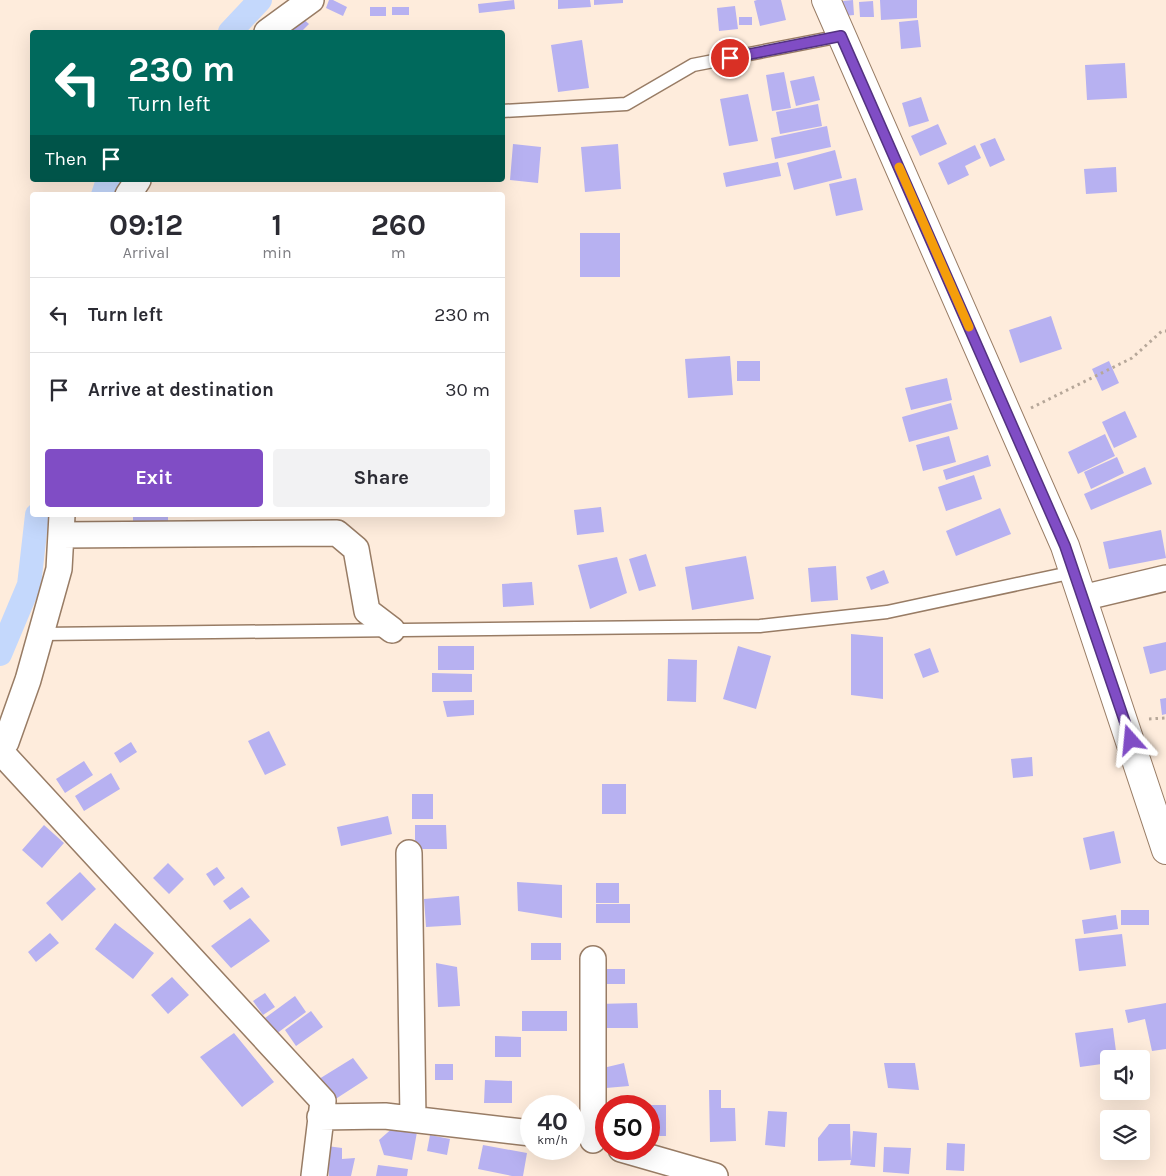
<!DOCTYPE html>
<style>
body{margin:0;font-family:Karla,sans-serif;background:#f2f2f3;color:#2b2b33;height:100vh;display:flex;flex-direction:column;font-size:19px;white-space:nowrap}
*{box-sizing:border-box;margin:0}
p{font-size:16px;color:#7c7c81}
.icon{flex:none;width:28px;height:28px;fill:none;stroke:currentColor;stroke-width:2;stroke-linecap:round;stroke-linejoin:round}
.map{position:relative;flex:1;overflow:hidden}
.side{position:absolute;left:30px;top:192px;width:475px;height:325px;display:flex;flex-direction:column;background:#fff;border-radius:5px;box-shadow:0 5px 20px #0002}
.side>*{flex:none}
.top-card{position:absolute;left:30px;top:30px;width:475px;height:152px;border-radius:5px;box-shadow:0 5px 20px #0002;background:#00695c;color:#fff;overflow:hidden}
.fabs{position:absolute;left:1100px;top:1050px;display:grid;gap:10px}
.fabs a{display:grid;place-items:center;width:50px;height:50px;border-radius:5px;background:#fff;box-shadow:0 5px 20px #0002;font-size:25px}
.speed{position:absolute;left:520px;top:1095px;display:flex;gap:10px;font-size:25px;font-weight:700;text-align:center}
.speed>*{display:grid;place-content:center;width:65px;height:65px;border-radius:50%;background:#fff;box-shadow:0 5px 20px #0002;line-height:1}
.speed small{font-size:12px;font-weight:400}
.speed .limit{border:8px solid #d22;background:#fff;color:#111}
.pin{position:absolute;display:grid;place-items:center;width:42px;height:42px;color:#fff;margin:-21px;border:2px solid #fff;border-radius:50%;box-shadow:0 1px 5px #0007}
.me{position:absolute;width:55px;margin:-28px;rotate:342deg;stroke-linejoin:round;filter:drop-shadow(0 0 4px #0008)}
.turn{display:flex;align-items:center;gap:18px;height:105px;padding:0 15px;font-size:22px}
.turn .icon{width:65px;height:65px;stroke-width:2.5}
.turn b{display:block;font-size:35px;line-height:42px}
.then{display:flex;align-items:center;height:48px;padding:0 15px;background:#0003;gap:10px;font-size:19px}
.eta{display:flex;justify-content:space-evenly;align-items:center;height:85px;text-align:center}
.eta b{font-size:30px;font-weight:700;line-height:35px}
.button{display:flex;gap:10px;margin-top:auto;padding:10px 15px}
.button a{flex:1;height:58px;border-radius:5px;background:#804dc5;color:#fff;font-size:20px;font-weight:700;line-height:58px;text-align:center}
.button a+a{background:#f2f2f3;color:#2b2b33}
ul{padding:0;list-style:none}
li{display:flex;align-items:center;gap:15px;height:75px;padding:0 15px;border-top:1px solid #e1e1e2}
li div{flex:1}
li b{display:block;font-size:19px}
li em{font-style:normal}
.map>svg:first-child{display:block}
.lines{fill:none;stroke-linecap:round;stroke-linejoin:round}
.canal{stroke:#c4d8fc;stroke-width:24}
.building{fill:#b7b1f1}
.service-casing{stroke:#987c65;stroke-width:15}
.minor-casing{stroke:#987c65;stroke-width:28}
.secondary-casing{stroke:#987c65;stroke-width:30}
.path{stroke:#b6a799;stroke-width:3;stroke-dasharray:2.5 4;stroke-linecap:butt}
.service{stroke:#fff;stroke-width:12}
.minor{stroke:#fff;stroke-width:25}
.secondary{stroke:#fff;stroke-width:28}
.route-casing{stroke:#533280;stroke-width:12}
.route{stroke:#804dc5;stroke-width:9}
.slow{stroke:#f59e0b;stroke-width:9}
</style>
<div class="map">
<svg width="1166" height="1176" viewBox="0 0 1166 1176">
<rect width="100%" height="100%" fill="#feecdc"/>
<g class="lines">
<!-- canal -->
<path class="canal" d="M 230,32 L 260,0
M 103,195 L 108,180
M 0,654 L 29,585 L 37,515"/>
</g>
<!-- building -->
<path class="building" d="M 329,0 L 333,0 L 347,7 L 343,16 L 326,8 Z
M 514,0 L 515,9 L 479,13 L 478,4 Z
M 558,0 L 590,0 L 591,7 L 558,9 Z
M 594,0 L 623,0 L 623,3 L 594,5 Z
M 757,0 L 781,0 L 786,20 L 760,26 L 754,1 Z
M 853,0 L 854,15 L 844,16 L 842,1 Z
M 880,0 L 917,0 L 917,18 L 881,20 Z
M 873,1 L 874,17 L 860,17 L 859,2 Z
M 735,6 L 738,29 L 719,31 L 717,8 Z
M 370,7 L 386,7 L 386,16 L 370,16 Z
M 392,7 L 409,7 L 409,15 L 392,15 Z
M 301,17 L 309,24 L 301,32 L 287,32 Z
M 739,17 L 752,17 L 752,25 L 739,25 Z
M 918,20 L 921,47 L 901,49 L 899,22 Z
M 582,40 L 589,88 L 558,92 L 551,45 Z
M 1125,63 L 1127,98 L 1087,100 L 1085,65 Z
M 784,72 L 791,108 L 772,111 L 766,75 Z
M 814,76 L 820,100 L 796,106 L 790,81 Z
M 748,94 L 758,141 L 729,146 L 720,99 Z
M 921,97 L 929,121 L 909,127 L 902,103 Z
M 818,104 L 822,126 L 780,134 L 776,112 Z
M 938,124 L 947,144 L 920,156 L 911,136 Z
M 827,126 L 831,147 L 775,159 L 771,138 Z
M 995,138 L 1005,160 L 990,167 L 980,144 Z
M 513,144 L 541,147 L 538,183 L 510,180 Z
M 618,144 L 621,189 L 585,192 L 581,147 Z
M 975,145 L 981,158 L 965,166 L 969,175 L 948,185 L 938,163 Z
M 835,150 L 842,178 L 794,190 L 787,163 Z
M 778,162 L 781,176 L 726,187 L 723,173 Z
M 1116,167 L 1117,192 L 1086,194 L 1084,169 Z
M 856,178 L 863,210 L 836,216 L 829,184 Z
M 580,233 L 620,233 L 620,277 L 580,277 Z
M 1051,316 L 1062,349 L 1020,363 L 1009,330 Z
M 730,356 L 733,395 L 688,398 L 685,359 Z
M 737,361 L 760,361 L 760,381 L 737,381 Z
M 1109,361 L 1119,383 L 1102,391 L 1092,369 Z
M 947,378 L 952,400 L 911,410 L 905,388 Z
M 951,403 L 958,429 L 909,442 L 902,417 Z
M 1125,411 L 1137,437 L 1114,448 L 1102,422 Z
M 1105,434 L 1115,456 L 1078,474 L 1068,452 Z
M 949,436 L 956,462 L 923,471 L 916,445 Z
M 988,455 L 991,466 L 946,480 L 943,470 Z
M 1117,457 L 1124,473 L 1091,489 L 1084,472 Z
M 1145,467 L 1152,484 L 1091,510 L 1084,494 Z
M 974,475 L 982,499 L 946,511 L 938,487 Z
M 601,507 L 604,532 L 577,535 L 574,510 Z
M 1000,508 L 1011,534 L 956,556 L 946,531 Z
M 133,515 L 168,515 L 168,523 L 133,521 Z
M 1161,530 L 1166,558 L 1109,569 L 1103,542 Z
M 646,554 L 656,586 L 639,591 L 629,559 Z
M 746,556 L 754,599 L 692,610 L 685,567 Z
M 617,557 L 627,593 L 590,609 L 578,565 Z
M 836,566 L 838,600 L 811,602 L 808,568 Z
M 884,570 L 889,583 L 871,590 L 866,577 Z
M 532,582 L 534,605 L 503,607 L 502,584 Z
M 851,634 L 883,637 L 883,699 L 851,695 Z
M 1166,642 L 1166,670 L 1150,674 L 1143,647 Z
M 438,646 L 474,646 L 474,670 L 438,670 Z
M 738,646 L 771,656 L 756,709 L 723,699 Z
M 930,648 L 939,672 L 923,678 L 914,654 Z
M 668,659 L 697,660 L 696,702 L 667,701 Z
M 432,673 L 472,674 L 472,692 L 432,692 Z
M 1166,698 L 1166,714 L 1162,715 L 1160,699 Z
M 474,700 L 474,715 L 447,717 L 443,701 Z
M 269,731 L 286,765 L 265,775 L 248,741 Z
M 131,742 L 137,752 L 120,763 L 114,753 Z
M 1032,757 L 1033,776 L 1013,778 L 1011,759 Z
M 84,761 L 93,775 L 65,793 L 56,779 Z
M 111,773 L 120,789 L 84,811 L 75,796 Z
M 602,784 L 626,784 L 626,814 L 602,814 Z
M 412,794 L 433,794 L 433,819 L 412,819 Z
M 388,816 L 392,834 L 341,846 L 337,827 Z
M 44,825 L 64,843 L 42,868 L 22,850 Z
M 415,825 L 446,825 L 447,849 L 415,849 Z
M 1114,831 L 1121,863 L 1090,870 L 1083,838 Z
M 168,863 L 184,879 L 169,894 L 153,878 Z
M 217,867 L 225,878 L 214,886 L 206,874 Z
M 80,872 L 96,889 L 62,921 L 46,903 Z
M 517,882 L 562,885 L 562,918 L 518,911 Z
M 596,883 L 619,883 L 619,903 L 596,903 Z
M 242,887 L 250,897 L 230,910 L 223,901 Z
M 459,896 L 461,925 L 426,927 L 424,899 Z
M 596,904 L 630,904 L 630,923 L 596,923 Z
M 1121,910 L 1149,910 L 1149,925 L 1121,925 Z
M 1116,915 L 1118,929 L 1084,934 L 1082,920 Z
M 250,918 L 270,941 L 231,968 L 211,946 Z
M 115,923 L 154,953 L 133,979 L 95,949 Z
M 50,933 L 59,943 L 36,962 L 28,952 Z
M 1122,934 L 1126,966 L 1079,971 L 1075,939 Z
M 531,943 L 561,943 L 561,960 L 531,960 Z
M 436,963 L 457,967 L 460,1006 L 438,1007 Z
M 600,969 L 625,969 L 625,984 L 600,984 Z
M 172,977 L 189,995 L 168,1014 L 151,995 Z
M 265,993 L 275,1007 L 263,1015 L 253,1001 Z
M 295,996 L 306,1012 L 276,1034 L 265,1018 Z
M 637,1003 L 638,1028 L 598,1028 L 597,1004 Z
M 1166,1003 L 1166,1049 L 1152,1051 L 1145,1019 L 1128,1023 L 1125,1010 Z
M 311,1011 L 323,1027 L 296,1046 L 285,1030 Z
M 522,1011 L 567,1011 L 567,1031 L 522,1031 Z
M 1113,1028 L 1117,1059 L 1109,1059 L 1109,1063 L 1080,1067 L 1075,1033 Z
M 234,1033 L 274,1082 L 242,1107 L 200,1057 Z
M 495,1036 L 521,1037 L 521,1057 L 495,1057 Z
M 353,1058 L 368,1078 L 334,1100 L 319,1079 Z
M 624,1063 L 629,1086 L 606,1088 L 603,1068 Z
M 884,1063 L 915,1063 L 919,1090 L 888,1088 Z
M 435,1064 L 453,1064 L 453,1080 L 435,1080 Z
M 485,1080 L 512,1081 L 512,1103 L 484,1103 Z
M 709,1090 L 721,1090 L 721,1108 L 735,1108 L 736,1141 L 710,1142 Z
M 650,1105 L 666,1105 L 666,1136 L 650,1136 Z
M 1126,1110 L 1144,1110 L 1144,1136 L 1141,1136 L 1141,1119 L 1126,1119 Z
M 768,1111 L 787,1112 L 785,1147 L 765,1145 Z
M 829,1124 L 850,1124 L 851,1160 L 853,1131 L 877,1133 L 875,1167 L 850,1165 L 851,1160 L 818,1161 L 818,1138 Z
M 395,1126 L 417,1132 L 412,1160 L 384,1155 L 379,1140 Z
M 430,1135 L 450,1139 L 447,1155 L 427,1151 Z
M 947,1143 L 965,1144 L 964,1171 L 946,1170 Z
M 483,1145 L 527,1153 L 523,1176 L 512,1176 L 478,1169 Z
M 327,1146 L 342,1148 L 342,1159 L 355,1158 L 351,1176 L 329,1176 Z
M 884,1147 L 911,1148 L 909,1174 L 883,1172 Z
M 378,1165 L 408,1169 L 407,1176 L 376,1176 Z"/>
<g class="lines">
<defs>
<path id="service" d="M 502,111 L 626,104 L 693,65 L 841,36
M 41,634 L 760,626 L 887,612 L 1074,572"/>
<path id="minor" d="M 267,32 L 311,0
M 128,195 L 138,180
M 61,535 L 337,533 L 356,549 L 367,611 L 392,630
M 1082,598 L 1166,578
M 0,751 L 323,1101 L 314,1176
M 0,751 L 6,742 L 28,680 L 59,569 L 62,515
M 409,853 L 413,1119
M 320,1117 L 385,1116 L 531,1133
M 593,1140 L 593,959
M 621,1149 L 715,1176"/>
<path id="secondary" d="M 826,0 L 1065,546 L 1166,850"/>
</defs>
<!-- service casing -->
<use href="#service" class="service-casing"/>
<!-- minor casing -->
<use href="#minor" class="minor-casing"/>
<!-- secondary casing -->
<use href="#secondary" class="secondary-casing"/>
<!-- path -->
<path class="path" d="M 1031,408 L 1132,358 L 1162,331 L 1166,331
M 1149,719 L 1166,718"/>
<!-- service -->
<use href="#service" class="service"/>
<!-- minor -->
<use href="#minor" class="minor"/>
<!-- secondary -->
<use href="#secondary" class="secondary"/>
</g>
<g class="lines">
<defs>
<path id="route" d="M 730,58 L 841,36 L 1065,546 L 1131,740"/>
</defs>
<!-- route casing -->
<use href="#route" class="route-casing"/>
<!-- route -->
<use href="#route" class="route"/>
<!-- slow -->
<path class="slow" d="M 899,167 L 969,327"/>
</g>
</svg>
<div class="fabs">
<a><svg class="icon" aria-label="sound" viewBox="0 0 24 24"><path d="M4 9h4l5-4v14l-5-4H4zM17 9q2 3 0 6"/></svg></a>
<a><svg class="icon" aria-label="layers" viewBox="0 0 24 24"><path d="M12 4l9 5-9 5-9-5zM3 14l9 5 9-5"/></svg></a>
</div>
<div class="speed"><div>40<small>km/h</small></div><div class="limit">50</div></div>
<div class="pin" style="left:730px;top:58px;background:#d93025"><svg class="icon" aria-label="arrive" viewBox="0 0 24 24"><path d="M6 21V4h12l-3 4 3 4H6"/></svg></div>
<svg class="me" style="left:1131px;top:740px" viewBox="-20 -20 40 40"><path d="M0-17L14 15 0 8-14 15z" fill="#804dc5" stroke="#fff" stroke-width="4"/></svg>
<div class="top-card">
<div class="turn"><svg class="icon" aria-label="left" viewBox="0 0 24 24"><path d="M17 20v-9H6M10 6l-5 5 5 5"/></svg><div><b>230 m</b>Turn left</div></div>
<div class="then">Then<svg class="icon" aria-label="arrive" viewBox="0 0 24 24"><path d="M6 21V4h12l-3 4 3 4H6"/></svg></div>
</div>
<section class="side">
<div class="eta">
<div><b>09:12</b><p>Arrival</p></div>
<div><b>1</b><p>min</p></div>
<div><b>260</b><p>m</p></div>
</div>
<ul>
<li><svg class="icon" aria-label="left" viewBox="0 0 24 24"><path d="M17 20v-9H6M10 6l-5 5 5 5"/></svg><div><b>Turn left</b></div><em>230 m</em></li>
<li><svg class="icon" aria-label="arrive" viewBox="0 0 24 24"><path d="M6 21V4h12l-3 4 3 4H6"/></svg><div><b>Arrive at destination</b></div><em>30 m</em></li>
</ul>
<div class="button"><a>Exit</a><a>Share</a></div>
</section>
</div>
